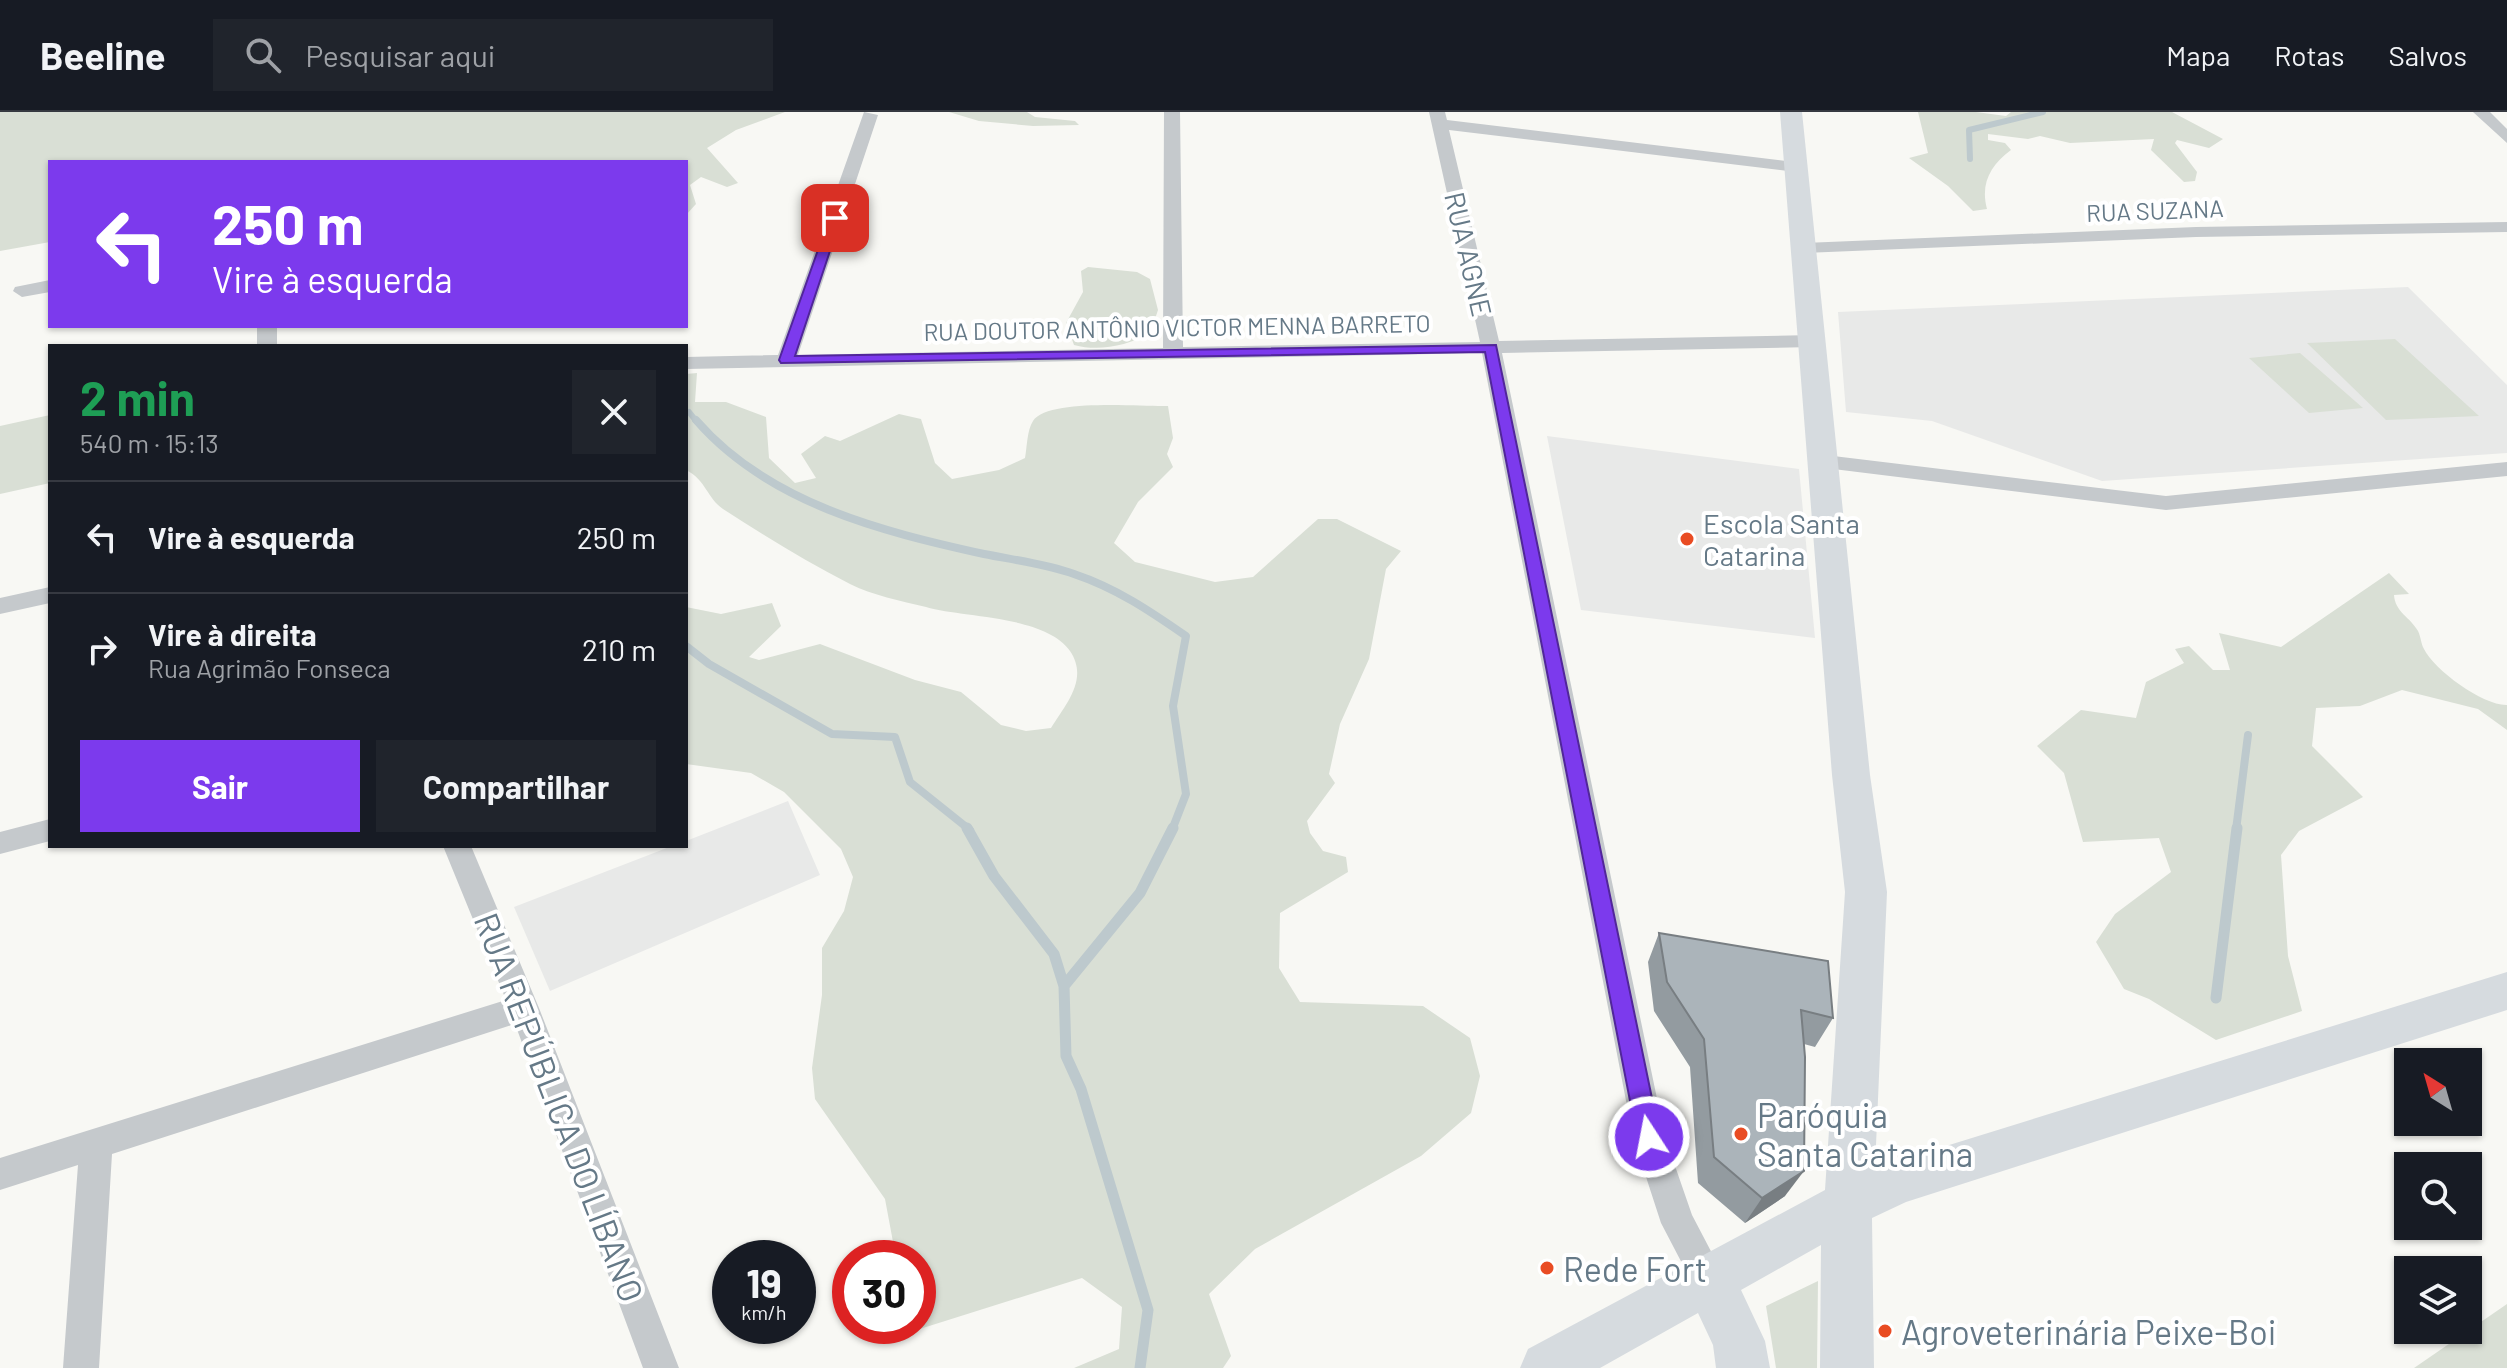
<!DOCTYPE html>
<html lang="pt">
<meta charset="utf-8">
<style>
body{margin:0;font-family:Barlow,sans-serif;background:#20242c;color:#f1f3f6;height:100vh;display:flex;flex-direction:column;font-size:30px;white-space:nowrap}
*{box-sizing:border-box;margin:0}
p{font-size:26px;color:#9ea1a6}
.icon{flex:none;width:44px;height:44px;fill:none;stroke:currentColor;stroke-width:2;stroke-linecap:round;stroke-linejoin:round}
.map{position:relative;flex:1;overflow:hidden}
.details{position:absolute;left:48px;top:232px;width:640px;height:504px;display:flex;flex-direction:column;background:#171b24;border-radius:0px;box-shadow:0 2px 6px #0004}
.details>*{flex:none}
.top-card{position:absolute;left:48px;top:48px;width:640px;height:168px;border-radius:0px;box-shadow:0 2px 6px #0004;background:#7c3aed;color:#fff;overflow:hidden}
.needle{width:52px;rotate:323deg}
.buttons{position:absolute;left:2394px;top:936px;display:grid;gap:16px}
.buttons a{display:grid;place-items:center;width:88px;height:88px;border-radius:0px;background:#171b24;box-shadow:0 2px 6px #0004;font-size:40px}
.speed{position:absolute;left:712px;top:1128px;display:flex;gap:16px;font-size:40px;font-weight:700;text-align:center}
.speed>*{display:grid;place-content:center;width:104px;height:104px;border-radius:50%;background:#171b24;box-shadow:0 2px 6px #0004;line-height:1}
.speed small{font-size:20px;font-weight:400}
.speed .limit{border:12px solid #d22;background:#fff;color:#111}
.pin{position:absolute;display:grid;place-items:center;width:68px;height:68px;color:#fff;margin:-34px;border-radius:16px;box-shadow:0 4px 12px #0006}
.me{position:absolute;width:88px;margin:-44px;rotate:349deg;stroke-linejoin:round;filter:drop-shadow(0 0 6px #0008)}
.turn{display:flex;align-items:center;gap:28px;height:168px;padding:0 32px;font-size:36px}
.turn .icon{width:104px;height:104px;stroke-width:2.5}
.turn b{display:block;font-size:56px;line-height:68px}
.round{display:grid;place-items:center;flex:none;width:84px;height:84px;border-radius:0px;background:#20242c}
.head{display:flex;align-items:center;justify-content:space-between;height:136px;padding:0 32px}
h1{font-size:48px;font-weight:700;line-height:60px;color:#1e9e55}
.primary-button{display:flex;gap:16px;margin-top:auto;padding:16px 32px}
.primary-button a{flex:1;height:92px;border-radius:0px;background:#7c3aed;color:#fff;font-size:32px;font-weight:700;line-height:92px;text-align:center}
.primary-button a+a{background:#20242c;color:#f1f3f6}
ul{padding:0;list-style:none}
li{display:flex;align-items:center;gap:24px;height:112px;padding:0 32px;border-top:2px solid #363941}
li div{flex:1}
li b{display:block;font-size:30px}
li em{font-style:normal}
header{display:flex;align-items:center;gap:48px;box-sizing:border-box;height:112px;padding:0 40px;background:#171b24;border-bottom:2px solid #363941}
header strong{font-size:38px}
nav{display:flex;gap:44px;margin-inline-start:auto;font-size:28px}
.search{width:560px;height:72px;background:#20242c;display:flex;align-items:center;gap:20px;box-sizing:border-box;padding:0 28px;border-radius:0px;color:#9ea1a6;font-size:30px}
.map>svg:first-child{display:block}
.built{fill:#e8e9e8}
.green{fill:#d9dfd5}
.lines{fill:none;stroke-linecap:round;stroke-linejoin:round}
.stream-far2{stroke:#bdc9cd;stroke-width:6}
.stream-far1{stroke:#bdc9cd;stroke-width:8}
.stream{stroke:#bdc9cd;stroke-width:11}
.street{fill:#c5c9cc;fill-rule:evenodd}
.secondary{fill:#d6dbdf;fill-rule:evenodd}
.wall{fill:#939ba0}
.shaded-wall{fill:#787e82}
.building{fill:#abb4ba;stroke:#787e82;stroke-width:2}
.route{fill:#7c3aed;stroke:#51269a;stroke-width:2}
.poi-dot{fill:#e94c23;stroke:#fff;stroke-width:3}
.labels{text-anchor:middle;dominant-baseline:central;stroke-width:8;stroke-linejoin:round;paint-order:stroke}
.far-street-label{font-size:24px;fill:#657987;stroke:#fff}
.street-label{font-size:28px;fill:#657987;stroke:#fff}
.poi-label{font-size:28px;fill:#657987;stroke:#fff;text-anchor:start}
.near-street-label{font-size:34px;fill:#657987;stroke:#fff}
.near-poi-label{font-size:34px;fill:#657987;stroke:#fff;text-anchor:start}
</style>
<header>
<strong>Beeline</strong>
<div class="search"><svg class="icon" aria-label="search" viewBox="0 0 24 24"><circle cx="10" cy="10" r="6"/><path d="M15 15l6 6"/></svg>Pesquisar aqui</div>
<nav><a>Mapa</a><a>Rotas</a><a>Salvos</a></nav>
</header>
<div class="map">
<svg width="2507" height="1256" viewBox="0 0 2507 1256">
<rect width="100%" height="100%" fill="#f8f8f4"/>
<!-- built -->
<path class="built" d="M 2408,175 L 2507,273 L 2507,341 L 2102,369 L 1932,309 L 1846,300 L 1838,200 Z
M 1547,324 L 1799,357 L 1815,526 L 1581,498 Z
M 788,689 L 820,763 L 550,879 L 514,795 L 672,734 L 686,734 L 686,729 Z"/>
<!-- green -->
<path class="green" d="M 0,0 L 785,0 L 736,18 L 707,36 L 738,71 L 727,75 L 701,65 L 690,73 L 696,92 L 686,103 L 686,50 L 50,50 L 50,130 L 0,139 Z
M 949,0 L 1027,0 L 1035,5 L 1075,9 L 1079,13 L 1033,14 L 979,9 Z
M 1918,0 L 1976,0 L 2006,4 L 2011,0 L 2172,0 L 2223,27 L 2209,36 L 2177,28 L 2175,31 L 2197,60 L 2195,69 L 2184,70 L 2151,38 L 2154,27 L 2070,31 L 2040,24 L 2028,27 L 1988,22 L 1988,28 L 2005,31 L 2011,38 C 1991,53 1980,71 1987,97 L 1973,99 L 1948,74 L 1909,46 L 1928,41 Z
M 1088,155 L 1137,160 L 1150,167 L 1158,198 L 1150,222 C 1127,233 1100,240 1074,233 L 1066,211 L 1083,180 L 1081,159 Z
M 2395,227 L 2479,304 L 2386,308 L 2307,231 Z
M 2300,241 L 2363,296 L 2309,301 L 2249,246 Z
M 697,261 L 695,290 L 726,290 L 766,305 L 769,346 L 795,371 L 816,366 L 801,342 L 825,324 L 840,329 L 899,302 L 921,307 L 935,351 L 952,367 L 999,358 L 1025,346 C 1027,335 1027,318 1033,309 C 1048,286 1142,295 1168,294 L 1173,326 L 1167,342 L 1173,355 L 1138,390 L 1114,431 L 1135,450 L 1215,470 L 1253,465 L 1318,407 L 1337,407 L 1401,439 L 1386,457 L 1369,547 L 1340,612 L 1329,662 L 1335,671 L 1307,709 L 1310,721 L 1323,739 L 1346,745 L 1348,760 L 1280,801 L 1279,856 L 1300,890 L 1423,894 L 1470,926 L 1480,964 L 1471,1001 L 1421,1044 L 1255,1137 L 1209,1182 L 1231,1244 L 1223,1256 L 1074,1256 L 1119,1237 L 1122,1195 L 1082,1166 L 907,1221 L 899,1214 L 918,1214 L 918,1146 L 896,1146 L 885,1087 L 815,987 L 812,956 L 822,883 L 822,836 L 844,799 L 853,765 L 841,737 L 784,680 L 751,661 L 686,652 L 686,495 L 721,502 L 772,491 L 781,514 L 749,545 L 759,548 L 820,532 L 915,568 L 961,580 L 1001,613 L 1026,619 L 1051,616 C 1066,592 1089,567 1070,539 C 1045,503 963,506 926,495 C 901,489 872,483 850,472 C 807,450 763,423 723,397 C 707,386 706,368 686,358 L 686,262 Z
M 50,303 L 50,371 L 0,382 L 0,314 Z
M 2389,461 L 2409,482 L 2394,483 C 2395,500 2410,505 2418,519 C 2421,525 2421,532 2424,537 C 2434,558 2484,594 2507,593 L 2507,618 L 2478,597 L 2402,578 L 2360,594 L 2316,596 L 2312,634 L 2363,685 L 2299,719 L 2281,743 L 2288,844 L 2302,899 L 2216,928 L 2149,887 L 2124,877 L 2096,830 L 2115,802 L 2171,760 L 2159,726 L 2083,730 L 2064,661 L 2037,634 L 2081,598 L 2136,606 L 2146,570 L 2184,551 L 2175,537 L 2189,534 L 2213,558 L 2230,558 L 2219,521 L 2281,535 Z
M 1818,1169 L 1817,1256 L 1776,1256 L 1766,1194 Z
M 2507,1192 L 2507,1256 L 2414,1256 Z"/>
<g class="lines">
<!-- stream-far2 -->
<path class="stream-far2" d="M 1970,47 L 1969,18 L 2043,0
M 689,300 L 697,310"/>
<!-- stream-far1 -->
<path class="stream-far1" d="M 696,308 C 768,391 880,419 984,442 C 1014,448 1046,452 1074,462 C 1116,476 1150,499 1186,524 L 1173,594 L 1186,682 L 1172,718
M 686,534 L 709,552 L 832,622 L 895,625 L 910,670 L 970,718
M 2236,718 L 2248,623"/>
<!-- stream -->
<path class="stream" d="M 967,716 L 994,764 L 1054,842 L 1064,874 L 1066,944 L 1081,977 L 1148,1198 L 1140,1256
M 1064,874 L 1140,781 L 1173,716
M 2216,886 L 2237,716"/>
<!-- street -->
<path class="street" d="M 864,0 L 878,3 L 798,243 L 1163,236 L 1164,0 L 1180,0 L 1183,235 L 1480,230 L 1429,0 L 1445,0 L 1447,8 L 1802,51 L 1804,55 L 1796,60 L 1449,18 L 1499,229 L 1813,223 L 1823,229 L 1813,235 L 1502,241 L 1665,1025 L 1692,1103 L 1726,1168 L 1721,1180 L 1709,1185 L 1697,1180 L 1661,1111 L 1633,1025 L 1482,241 L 686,257 L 686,245 L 778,243 Z
M 2473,0 L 2490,0 L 2507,17 L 2507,31 Z
M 2507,110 L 2507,120 L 2196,125 L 1804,141 L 1795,136 L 1804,131 L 2196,115 Z
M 50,168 L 50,180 L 22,185 L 13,179 L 15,175 Z
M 257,214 L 277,214 L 277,234 L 257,234 Z
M 1825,343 L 2166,384 L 2507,350 L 2507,364 L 2166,398 L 1817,355 L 1814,350 L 1817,345 Z
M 50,475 L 50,491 L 0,502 L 0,486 Z
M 50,707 L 50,729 L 0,742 L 0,720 Z
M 443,734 L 471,734 L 539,896 L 679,1256 L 643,1256 L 515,912 L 112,1042 L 99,1256 L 63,1256 L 78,1053 L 0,1078 L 0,1046 L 506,888 Z"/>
<!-- secondary -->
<path class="secondary" d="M 1780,0 L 1802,0 L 1870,663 L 1887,780 L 1875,1056 L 2507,860 L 2507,898 L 1906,1090 L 1872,1106 L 1874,1256 L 1820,1256 L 1821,1133 L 1741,1178 L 1765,1229 L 1770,1256 L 1716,1256 L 1713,1233 L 1698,1201 L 1600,1256 L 1520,1256 L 1528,1237 L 1825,1078 L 1845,780 L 1832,663 Z"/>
</g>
<!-- wall -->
<path class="wall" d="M 1659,821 L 1833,906 L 1815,935 L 1804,932 L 1785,1084 L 1745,1111 L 1698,1071 L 1690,955 L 1654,899 L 1648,850 Z"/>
<!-- shaded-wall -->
<path class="shaded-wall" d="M 1804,1059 L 1785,1084 L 1745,1111 L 1762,1086 Z"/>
<!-- building -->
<path class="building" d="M 1659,821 L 1828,849 L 1833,906 L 1801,898 L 1805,945 L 1804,1059 L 1762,1086 L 1714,1045 L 1704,927 L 1667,870 Z"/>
<!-- route -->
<path class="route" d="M 830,104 L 841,106 L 795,244 L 1496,233 L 1660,1025 L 1657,1033 L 1649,1036 L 1641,1033 L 1637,1025 L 1485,240 L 781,251 L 779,248 Z"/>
<!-- markers -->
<g class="poi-dot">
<circle cx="1687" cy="427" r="8"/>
<circle cx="1741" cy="1022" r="8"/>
<circle cx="1547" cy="1156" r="8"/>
<circle cx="1885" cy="1219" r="8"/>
</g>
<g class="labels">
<!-- far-street labels -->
<g class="far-street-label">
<text transform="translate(2155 98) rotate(-2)">RUA SUZANA</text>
<text transform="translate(1177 215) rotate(-1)">RUA DOUTOR ANTÔNIO VICTOR MENNA BARRETO</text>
</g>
<!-- street labels -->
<g class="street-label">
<text transform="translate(1469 142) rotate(77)">RUA AGNE</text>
</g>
<!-- poi labels -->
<g class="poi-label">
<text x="1703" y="411">Escola Santa<tspan x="1703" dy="32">Catarina</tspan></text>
</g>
<!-- near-street labels -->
<g class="near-street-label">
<text transform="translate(560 995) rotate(69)">RUA REPÚBLICA DO LÍBANO</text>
</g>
<!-- near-poi labels -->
<g class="near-poi-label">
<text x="1757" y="1002">Paróquia<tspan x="1757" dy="39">Santa Catarina</tspan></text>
<text x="1563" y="1156">Rede Fort</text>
<text x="1901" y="1219">Agroveterinária Peixe-Boi</text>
</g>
</g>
</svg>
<div class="buttons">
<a><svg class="needle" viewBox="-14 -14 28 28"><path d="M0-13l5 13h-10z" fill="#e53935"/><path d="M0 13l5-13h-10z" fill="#9ea1a6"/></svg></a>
<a><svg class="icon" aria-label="search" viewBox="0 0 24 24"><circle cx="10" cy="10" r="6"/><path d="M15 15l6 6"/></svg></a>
<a><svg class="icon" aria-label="layers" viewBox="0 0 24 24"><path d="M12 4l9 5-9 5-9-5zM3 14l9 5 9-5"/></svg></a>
</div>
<div class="speed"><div>19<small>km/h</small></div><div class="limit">30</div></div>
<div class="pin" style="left:835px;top:106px;background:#d93025"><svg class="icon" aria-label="arrive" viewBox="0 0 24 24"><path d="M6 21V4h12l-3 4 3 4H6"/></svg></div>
<svg class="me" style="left:1649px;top:1025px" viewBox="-20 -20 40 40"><circle r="17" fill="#7c3aed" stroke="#fff" stroke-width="3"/><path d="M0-11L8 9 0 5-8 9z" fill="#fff"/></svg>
<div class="top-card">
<div class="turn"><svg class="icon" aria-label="left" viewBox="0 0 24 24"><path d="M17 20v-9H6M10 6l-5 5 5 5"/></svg><div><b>250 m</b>Vire à esquerda</div></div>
</div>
<section class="details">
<div class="head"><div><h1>2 min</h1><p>540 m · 15:13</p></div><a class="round"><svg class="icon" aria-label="close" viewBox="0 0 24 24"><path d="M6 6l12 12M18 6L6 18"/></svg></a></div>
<ul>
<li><svg class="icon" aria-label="left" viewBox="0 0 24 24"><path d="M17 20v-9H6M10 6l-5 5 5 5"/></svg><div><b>Vire à esquerda</b></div><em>250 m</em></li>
<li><svg class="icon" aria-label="right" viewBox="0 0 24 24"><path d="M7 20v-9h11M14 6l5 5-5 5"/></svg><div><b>Vire à direita</b><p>Rua Agrimão Fonseca</p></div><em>210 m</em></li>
</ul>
<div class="primary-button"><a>Sair</a><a>Compartilhar</a></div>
</section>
</div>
